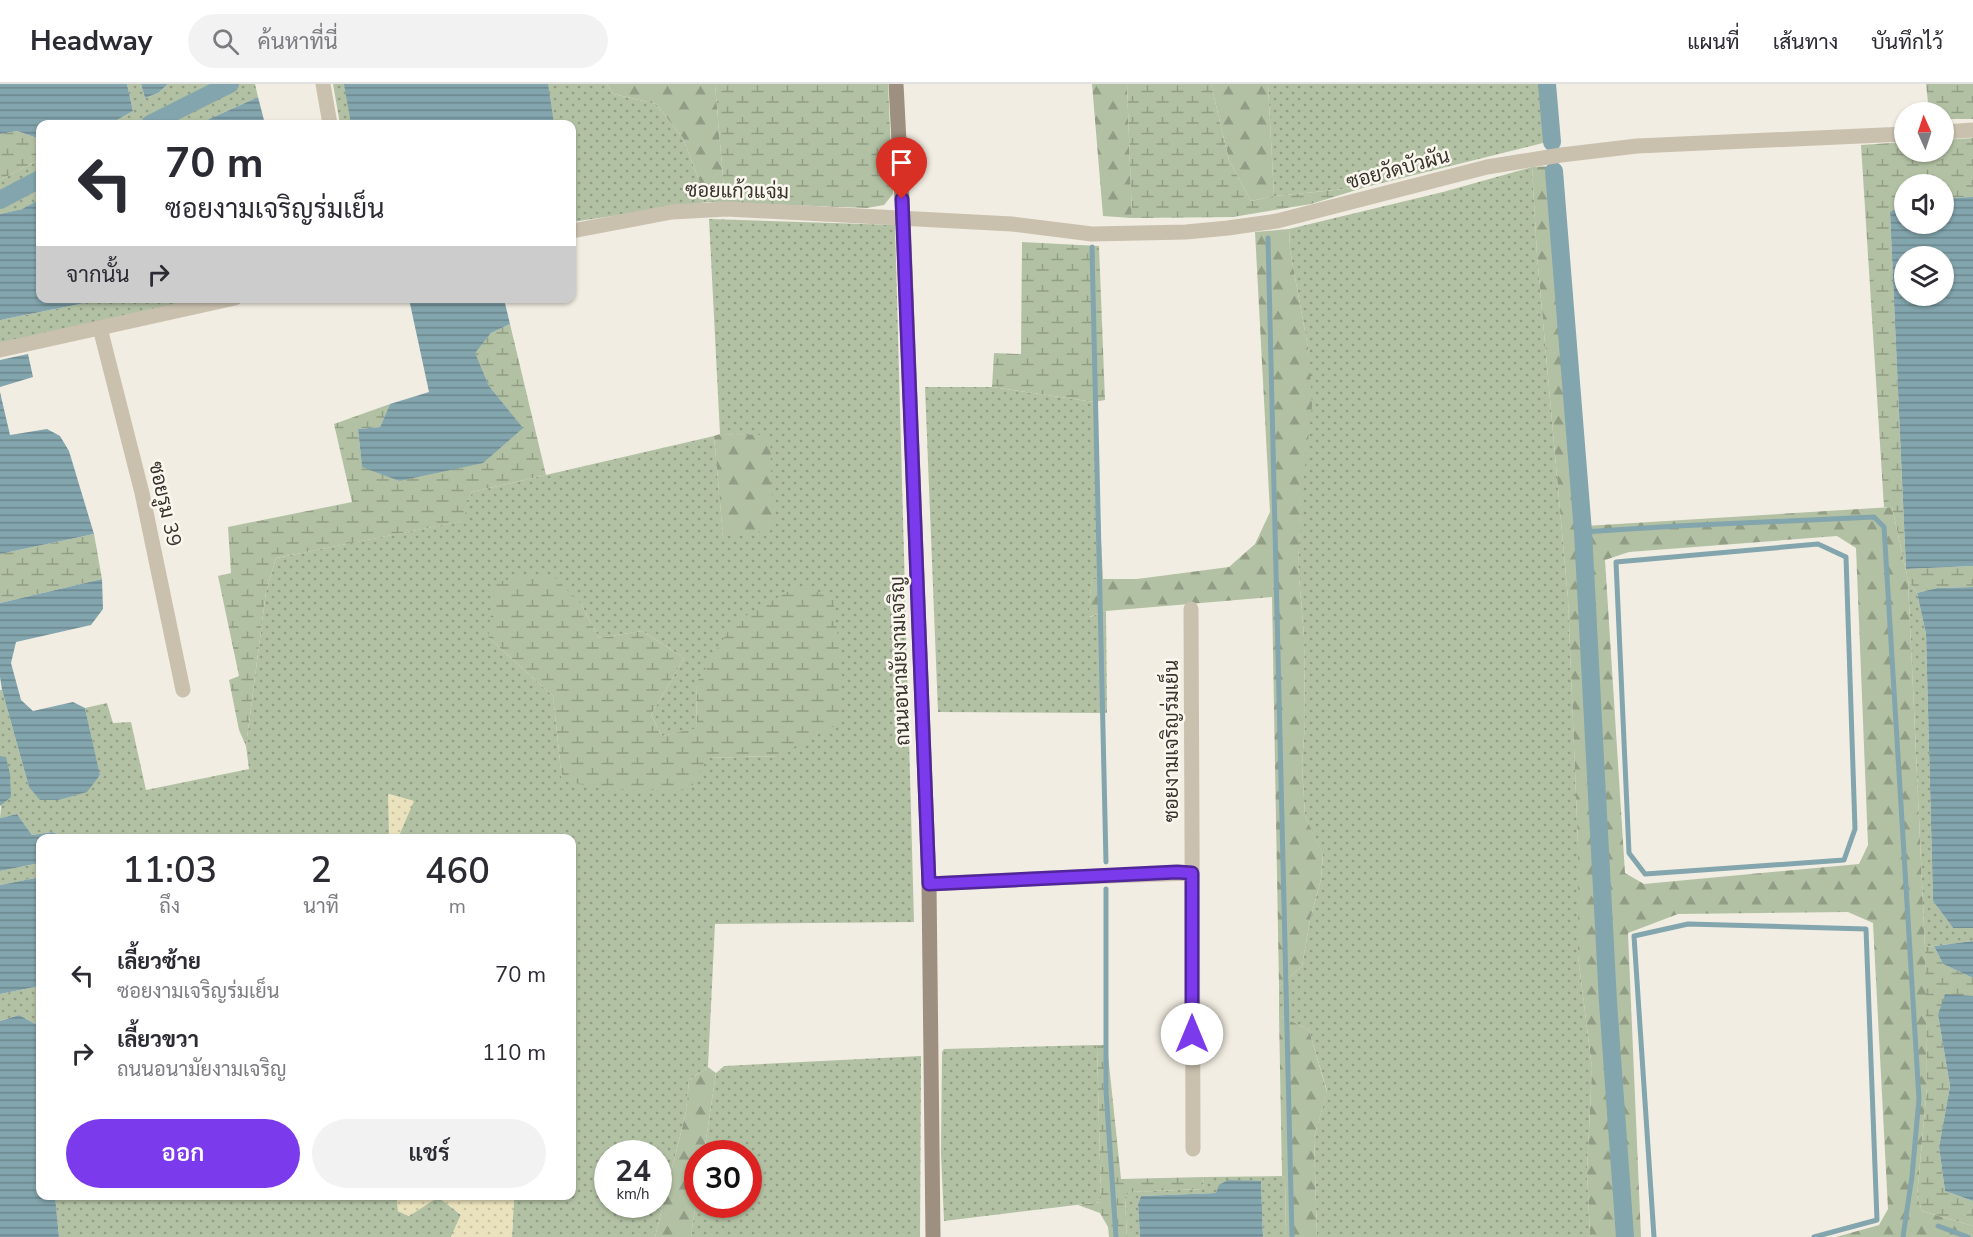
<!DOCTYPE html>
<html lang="th">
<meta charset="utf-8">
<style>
body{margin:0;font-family:"Nunito Sans",Sarabun,sans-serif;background:#f2f2f3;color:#2b2b33;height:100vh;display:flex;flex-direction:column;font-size:22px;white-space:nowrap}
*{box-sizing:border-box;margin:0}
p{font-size:20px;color:#7c7c81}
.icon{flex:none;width:33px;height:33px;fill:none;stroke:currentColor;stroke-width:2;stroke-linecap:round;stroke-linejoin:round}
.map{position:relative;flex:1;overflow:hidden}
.details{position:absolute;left:36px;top:750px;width:540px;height:366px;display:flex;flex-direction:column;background:#fff;border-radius:12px;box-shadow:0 2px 4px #0004}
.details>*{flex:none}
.hud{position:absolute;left:36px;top:36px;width:540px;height:183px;border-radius:12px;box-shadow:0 2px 4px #0004;background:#fff;color:#2b2b33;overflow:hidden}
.needle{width:39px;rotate:357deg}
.controls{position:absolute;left:1894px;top:18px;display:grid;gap:12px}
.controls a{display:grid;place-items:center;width:60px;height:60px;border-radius:50%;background:#fff;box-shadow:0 2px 4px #0004;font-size:30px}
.speed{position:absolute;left:594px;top:1056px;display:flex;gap:12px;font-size:30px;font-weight:700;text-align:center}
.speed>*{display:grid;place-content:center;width:78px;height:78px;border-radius:50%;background:#fff;box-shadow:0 2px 4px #0004;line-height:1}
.speed small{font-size:15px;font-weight:400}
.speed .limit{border:9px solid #d22;background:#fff;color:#111}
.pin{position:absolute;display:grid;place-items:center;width:51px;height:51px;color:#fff;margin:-62px -26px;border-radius:50% 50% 50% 0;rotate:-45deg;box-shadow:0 0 6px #0007}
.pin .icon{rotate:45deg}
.me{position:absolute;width:66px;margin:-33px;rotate:0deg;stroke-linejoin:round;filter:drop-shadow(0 0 4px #0008)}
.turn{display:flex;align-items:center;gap:21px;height:126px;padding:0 30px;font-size:27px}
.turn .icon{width:78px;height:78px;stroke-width:2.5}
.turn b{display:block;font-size:42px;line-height:51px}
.then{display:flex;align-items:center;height:57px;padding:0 30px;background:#0003;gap:12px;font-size:22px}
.eta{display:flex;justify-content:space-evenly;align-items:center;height:102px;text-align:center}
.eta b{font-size:36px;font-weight:600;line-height:42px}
.button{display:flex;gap:12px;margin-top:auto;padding:12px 30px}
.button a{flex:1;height:69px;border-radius:36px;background:#7c3aed;color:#fff;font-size:24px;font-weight:600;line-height:69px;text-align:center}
.button a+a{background:#f2f2f3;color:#2b2b33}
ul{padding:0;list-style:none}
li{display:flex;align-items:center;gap:18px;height:78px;padding:0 30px}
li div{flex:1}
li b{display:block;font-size:22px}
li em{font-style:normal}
header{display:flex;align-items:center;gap:36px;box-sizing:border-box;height:84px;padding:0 30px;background:#fff;border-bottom:2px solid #e1e1e2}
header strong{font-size:28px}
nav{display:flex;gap:33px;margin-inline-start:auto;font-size:21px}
.search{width:420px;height:54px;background:#f2f2f3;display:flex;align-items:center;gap:15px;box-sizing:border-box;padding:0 21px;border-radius:33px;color:#7c7c81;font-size:22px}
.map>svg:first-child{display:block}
.grass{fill:url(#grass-dots);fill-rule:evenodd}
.forest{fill:url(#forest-firs);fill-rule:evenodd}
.wetland{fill:url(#wetland-marsh)}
.sand{fill:url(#sand-dots)}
.water{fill:url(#water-rules);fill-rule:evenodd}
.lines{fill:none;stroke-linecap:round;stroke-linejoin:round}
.stream{stroke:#83a5ad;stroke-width:5}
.canal{stroke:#83a5ad;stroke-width:18}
.street{stroke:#cac0ae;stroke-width:15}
.secondary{stroke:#9e9080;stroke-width:15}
.route-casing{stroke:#51269a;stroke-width:15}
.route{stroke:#7c3aed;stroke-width:10}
.labels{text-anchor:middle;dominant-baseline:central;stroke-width:5;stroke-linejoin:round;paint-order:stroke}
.street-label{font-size:20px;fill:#39332c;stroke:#faf7ef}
</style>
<header>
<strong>Headway</strong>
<div class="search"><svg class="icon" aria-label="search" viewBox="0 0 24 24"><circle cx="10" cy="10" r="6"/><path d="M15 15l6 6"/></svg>ค้นหาที่นี่</div>
<nav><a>แผนที่</a><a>เส้นทาง</a><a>บันทึกไว้</a></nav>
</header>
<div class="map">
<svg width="1973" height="1153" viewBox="0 0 1973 1153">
<defs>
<pattern id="grass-dots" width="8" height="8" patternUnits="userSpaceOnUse" patternTransform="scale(1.5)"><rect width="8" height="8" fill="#b2c1a3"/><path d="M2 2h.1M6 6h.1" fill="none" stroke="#929d85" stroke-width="1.8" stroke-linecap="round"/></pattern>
<pattern id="forest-firs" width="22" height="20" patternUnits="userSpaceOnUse" patternTransform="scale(1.5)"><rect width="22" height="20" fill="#b2c1a3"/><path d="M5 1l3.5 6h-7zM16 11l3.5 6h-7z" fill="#929d85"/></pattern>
<pattern id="wetland-marsh" width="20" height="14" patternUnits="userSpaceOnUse" patternTransform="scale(1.5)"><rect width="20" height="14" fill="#b2c1a3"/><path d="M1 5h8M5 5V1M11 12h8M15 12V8" fill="none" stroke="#929d85"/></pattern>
<pattern id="sand-dots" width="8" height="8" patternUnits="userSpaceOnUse" patternTransform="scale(1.5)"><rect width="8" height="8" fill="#eae2bc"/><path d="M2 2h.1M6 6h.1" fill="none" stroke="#c9c2a2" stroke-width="1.8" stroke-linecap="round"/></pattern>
<pattern id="water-rules" width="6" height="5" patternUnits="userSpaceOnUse" patternTransform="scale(1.5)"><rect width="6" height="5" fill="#83a5ad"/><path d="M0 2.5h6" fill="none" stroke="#6c878d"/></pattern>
</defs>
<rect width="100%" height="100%" fill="#f2ede2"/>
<!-- grass -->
<path class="grass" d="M 127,0 L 141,0 L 145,14 L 158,9 L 168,0 L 255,0 L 258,13 L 198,40 L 110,40 L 133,27 Z
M 333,0 L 606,0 L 614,10 L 656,20 L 683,54 L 707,118 L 572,138 L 572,40 L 340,40 Z
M 1268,0 L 1542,0 L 1547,58 L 1366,103 L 1274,112 Z
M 40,75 L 40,115 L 22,125 L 0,130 L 0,96 Z
M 1532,83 L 1537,171 L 1568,515 L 1578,761 L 1578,872 L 1592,984 L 1587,1087 L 1590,1153 L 1317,1153 L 1314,1054 L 1327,1007 L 1309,946 L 1279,931 L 1279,902 L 1302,882 L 1310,836 L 1321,795 L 1323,771 L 1305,732 L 1302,681 L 1305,638 L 1304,553 L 1298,479 L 1309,269 L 1290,166 L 1289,145 L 1443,108 Z
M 709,135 L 895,141 L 914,838 L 715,840 L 708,983 L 689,996 L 686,1028 L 655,1153 L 512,1153 L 514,1112 L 572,1112 L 572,754 L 398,754 L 413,717 L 389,710 L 389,754 L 62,754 L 62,752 L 52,748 L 32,751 L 17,730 L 0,734 L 6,674 L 0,672 L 0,606 L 2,606 L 29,703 L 100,692 L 85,624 L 107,619 L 113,639 L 131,638 L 146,706 L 249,685 L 246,662 L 266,508 L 276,474 L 462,437 L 472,408 L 714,352 L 723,452 L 770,352 L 720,350 ZM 581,520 L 599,554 L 642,547 L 684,574 L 651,631 L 662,652 L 697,645 L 696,600 L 777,672 L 707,674 L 562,696 L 553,612 L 488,553 ZM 608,1070 L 658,1070 L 658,1120 L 608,1120 Z
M 105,215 L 203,215 L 0,262 L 0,236 Z
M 925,303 L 992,303 L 1094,318 L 1103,495 L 1092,496 L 1089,521 L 1090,533 L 1106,527 L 1107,629 L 938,628 Z
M 1908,496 L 1917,509 L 1926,550 L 1933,817 L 1953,844 L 1973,844 L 1973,857 L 1925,863 Z
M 40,779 L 40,793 L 0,801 L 0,787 Z
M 40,902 L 40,954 L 39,942 L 19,931 L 0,937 L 0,910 Z
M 1097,961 L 1101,1118 L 944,1137 L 941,1070 L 942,968 L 944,965 Z
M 921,972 L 920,1153 L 691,1153 L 697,1109 L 698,1120 L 748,1120 L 748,1070 L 704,1069 L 716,989 L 724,982 Z
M 1282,1092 L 1285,1094 L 1286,1153 L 1263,1153 L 1261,1097 L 1216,1109 L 1141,1112 L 1138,1120 L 1140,1153 L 1127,1153 L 1125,1113 L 1130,1108 L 1203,1105 L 1204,1093 Z
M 55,1112 L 397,1112 L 398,1127 L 409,1132 L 438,1113 L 461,1131 L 451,1153 L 59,1153 Z"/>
<!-- forest -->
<path class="forest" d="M 606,0 L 715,0 L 724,105 L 707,118 L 683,54 L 656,20 L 614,10 Z
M 1092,0 L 1127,0 L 1132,134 L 1103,132 Z
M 1211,0 L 1268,0 L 1274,112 L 1251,117 L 1229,76 Z
M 1558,82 L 1563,91 L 1585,442 L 1892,423 L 1908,496 L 1926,886 L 1927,1003 L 1917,1112 L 1922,1127 L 1973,1142 L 1973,1153 L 1836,1153 L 1879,1141 L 1888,1125 L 1873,839 L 1848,828 L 1678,830 L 1628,849 L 1641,1153 L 1590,1153 L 1587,1087 L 1592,984 L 1578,872 L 1578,761 L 1568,515 L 1537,171 L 1532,83 ZM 1837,452 L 1856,464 L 1868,761 L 1859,780 L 1644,800 L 1625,789 L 1605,476 L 1629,468 Z
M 1289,145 L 1290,166 L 1309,269 L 1312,322 L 1303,401 L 1298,479 L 1304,553 L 1305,638 L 1302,681 L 1305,732 L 1323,770 L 1321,795 L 1310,836 L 1302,882 L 1279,902 L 1272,513 L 1106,527 L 1089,533 L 1089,521 L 1092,495 L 1137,495 L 1229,483 L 1255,460 L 1270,428 L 1255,148 Z
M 720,350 L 770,351 L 773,446 L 723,452 L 714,352 Z
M 1279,931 L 1309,946 L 1327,1008 L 1314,1054 L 1317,1153 L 1286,1153 L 1285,1094 L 1282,1092 Z
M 708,983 L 716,989 L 704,1069 L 698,1070 L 697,1109 L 691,1153 L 655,1153 L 686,1028 L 689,996 Z"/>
<!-- wetland -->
<path class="wetland" d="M 715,0 L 888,0 L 893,110 L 884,121 L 867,124 L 707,118 L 724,105 Z
M 1127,0 L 1211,0 L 1229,76 L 1251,117 L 1274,112 L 1366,103 L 1311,120 L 1233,133 L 1132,134 Z
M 1926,0 L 1973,0 L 1973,35 L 1944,35 L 1944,28 L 1929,28 Z
M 17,47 L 40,55 L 40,75 L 0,96 L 0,50 Z
M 1973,54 L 1973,113 L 1944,114 L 1944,100 L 1905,100 L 1905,118 L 1890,128 L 1906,485 L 1973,482 L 1973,503 L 1937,504 L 1917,509 L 1908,496 L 1892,423 L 1884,423 L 1861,61 L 1905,58 L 1905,68 L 1944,68 L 1944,56 Z
M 1022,158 L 1099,162 L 1105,316 L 1094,318 L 992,303 L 994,269 L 1021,270 Z
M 510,240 L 546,391 L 472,408 L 463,437 L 276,474 L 266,508 L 246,662 L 239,646 L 229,596 L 239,592 L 218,492 L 231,489 L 228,443 L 352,418 L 334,340 L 390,320 L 380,343 L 358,345 L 362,382 L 399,397 L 522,344 L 489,302 L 474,269 L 491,249 Z
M 94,450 L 102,495 L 0,519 L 0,470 Z
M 529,490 L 555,494 L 581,520 L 599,554 L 642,547 L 684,574 L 651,631 L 662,652 L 697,644 L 696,600 L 733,539 L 796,503 L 833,512 L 842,589 L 838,640 L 777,672 L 707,674 L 690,706 L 607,706 L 562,696 L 553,612 L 488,553 L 495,499 Z
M 1934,862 L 1943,880 L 1973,894 L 1973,912 L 1938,931 L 1950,1002 L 1939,1063 L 1945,1107 L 1973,1117 L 1973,1142 L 1922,1127 L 1917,1112 L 1927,1003 L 1925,863 Z
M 1097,961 L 1107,961 L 1121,1095 L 1204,1093 L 1203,1105 L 1130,1108 L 1125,1113 L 1127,1153 L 1109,1153 L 1108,1143 L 1100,1129 L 1078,1121 L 1101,1118 Z"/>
<!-- sand -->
<path class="sand" d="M 388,710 L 414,717 L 398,754 L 389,754 Z
M 397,1112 L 514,1112 L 512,1153 L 451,1153 L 461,1130 L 438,1113 L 409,1132 L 398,1127 Z"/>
<!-- water -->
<path class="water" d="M 0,0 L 127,0 L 133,27 L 110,40 L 40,40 L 40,55 L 17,47 L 0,50 Z
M 141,0 L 168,0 L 158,9 L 145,14 Z
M 344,0 L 548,0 L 554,40 L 351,40 Z
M 258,13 L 265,40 L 198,40 Z
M 1973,113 L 1973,482 L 1906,485 L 1890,128 L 1905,118 L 1905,140 L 1944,140 L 1944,114 ZM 1905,172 L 1944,172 L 1944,212 L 1905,212 Z
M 40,115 L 40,214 L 105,215 L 0,236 L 0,130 L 22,125 Z
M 409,215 L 504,215 L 510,240 L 491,249 L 475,269 L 489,302 L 523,344 L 483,379 L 399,397 L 362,383 L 358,345 L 380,343 L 390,320 L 429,308 Z
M 28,270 L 33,293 L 0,303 L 0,276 Z
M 0,308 L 10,351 L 47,345 L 60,352 L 69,367 L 94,450 L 0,470 Z
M 102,495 L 103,525 L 91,541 L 16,558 L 11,579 L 21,616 L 33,627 L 73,618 L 85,624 L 100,691 L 87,708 L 58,716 L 40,716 L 29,703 L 2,606 L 0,593 L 0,519 Z
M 1973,503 L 1973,844 L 1953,844 L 1933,817 L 1926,550 L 1917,509 L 1937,504 Z
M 0,672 L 6,673 L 10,690 L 11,713 L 0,722 Z
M 17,730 L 32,751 L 52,748 L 62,752 L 62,754 L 40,754 L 40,779 L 0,787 L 0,734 Z
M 40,793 L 40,902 L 0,910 L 0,801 Z
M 1973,857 L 1973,894 L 1943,880 L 1934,862 Z
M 1945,910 L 1973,912 L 1973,1117 L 1945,1107 L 1939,1063 L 1950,1002 L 1938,931 Z
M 19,931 L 39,942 L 40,1112 L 55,1112 L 59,1153 L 0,1153 L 0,937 Z
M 1228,1096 L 1261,1097 L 1263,1153 L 1140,1153 L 1138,1120 L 1141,1112 L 1216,1109 L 1219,1101 Z"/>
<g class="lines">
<!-- stream -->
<path class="stream" d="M 1268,154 L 1292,1153
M 1092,163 L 1106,778
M 1583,448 L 1677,442 L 1874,433 L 1884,443 L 1919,1015 L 1912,1092 L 1903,1153
M 1818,460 L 1846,473 L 1855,745 L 1844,776 L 1645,790 L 1629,769 L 1616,478 Z
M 1106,805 L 1106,1007 L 1116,1153
M 1938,1142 L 1968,1153
M 1654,1153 L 1634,852 L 1688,840 L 1866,845 L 1877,1136 L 1814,1153"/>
<!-- canal -->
<path class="canal" d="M 1547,0 L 1552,58
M 150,40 L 230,0
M 1554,87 L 1583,448 L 1608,918 L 1625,1153
M 0,116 L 40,95"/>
<!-- street -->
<path class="street" d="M 323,0 L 330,40
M 1944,48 L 1973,46
M 572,147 L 672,128 L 727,125 L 1012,140 L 1092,150 L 1186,148 L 1228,144 L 1277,137 L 1487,83 L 1561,71 L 1637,62 L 1905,50
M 100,244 L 142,409 L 183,606
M 0,266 L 235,214
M 1191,525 C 1193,705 1192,885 1193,1065
M 929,800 L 1051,794 L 1192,789"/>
<!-- secondary -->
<path class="secondary" d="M 896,0 L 903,135 L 929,800 L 933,1153"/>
</g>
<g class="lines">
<defs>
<path id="route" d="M 902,115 L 929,800 L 1177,788 L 1192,789 L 1192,950"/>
</defs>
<!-- route casing -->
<use href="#route" class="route-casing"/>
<!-- route -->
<use href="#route" class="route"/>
</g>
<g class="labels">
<!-- street labels -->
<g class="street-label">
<text transform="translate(1398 85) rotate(-15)">ซอยวัดบัวผัน</text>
<text transform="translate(737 107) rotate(1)">ซอยแก้วแจ่ม</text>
<text transform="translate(165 420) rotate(77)">ซอยรูม 39</text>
<text transform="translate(900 577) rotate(-92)">ถนนอนามัยงามเจริญ</text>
<text transform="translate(1171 657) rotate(-90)">ซอยงามเจริญร่มเย็น</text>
</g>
</g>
</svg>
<div class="controls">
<a><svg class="needle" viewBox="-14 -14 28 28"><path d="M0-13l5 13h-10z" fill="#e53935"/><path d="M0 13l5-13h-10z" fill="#7c7c81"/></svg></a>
<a><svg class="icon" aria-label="sound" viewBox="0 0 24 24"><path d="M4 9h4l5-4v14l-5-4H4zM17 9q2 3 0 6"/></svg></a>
<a><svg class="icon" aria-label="layers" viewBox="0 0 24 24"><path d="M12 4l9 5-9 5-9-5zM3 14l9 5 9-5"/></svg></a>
</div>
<div class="speed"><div>24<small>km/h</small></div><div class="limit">30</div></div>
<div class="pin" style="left:902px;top:115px;background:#d93025"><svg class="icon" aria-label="arrive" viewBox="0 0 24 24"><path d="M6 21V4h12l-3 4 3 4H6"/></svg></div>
<svg class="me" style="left:1192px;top:950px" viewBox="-20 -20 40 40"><circle r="19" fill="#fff"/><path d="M0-13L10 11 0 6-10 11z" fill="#7c3aed"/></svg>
<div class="hud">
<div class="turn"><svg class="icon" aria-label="left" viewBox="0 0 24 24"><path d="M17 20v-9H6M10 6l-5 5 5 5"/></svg><div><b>70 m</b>ซอยงามเจริญร่มเย็น</div></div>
<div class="then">จากนั้น<svg class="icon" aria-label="right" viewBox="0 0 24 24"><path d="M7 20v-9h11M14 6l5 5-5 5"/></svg></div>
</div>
<section class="details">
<div class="eta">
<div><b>11:03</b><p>ถึง</p></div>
<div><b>2</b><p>นาที</p></div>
<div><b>460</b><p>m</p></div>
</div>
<ul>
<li><svg class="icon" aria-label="left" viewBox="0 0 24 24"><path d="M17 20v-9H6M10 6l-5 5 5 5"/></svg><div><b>เลี้ยวซ้าย</b><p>ซอยงามเจริญร่มเย็น</p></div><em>70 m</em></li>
<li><svg class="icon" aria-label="right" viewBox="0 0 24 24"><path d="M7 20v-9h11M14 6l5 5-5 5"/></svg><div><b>เลี้ยวขวา</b><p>ถนนอนามัยงามเจริญ</p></div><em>110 m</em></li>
</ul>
<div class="button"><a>ออก</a><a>แชร์</a></div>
</section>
</div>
